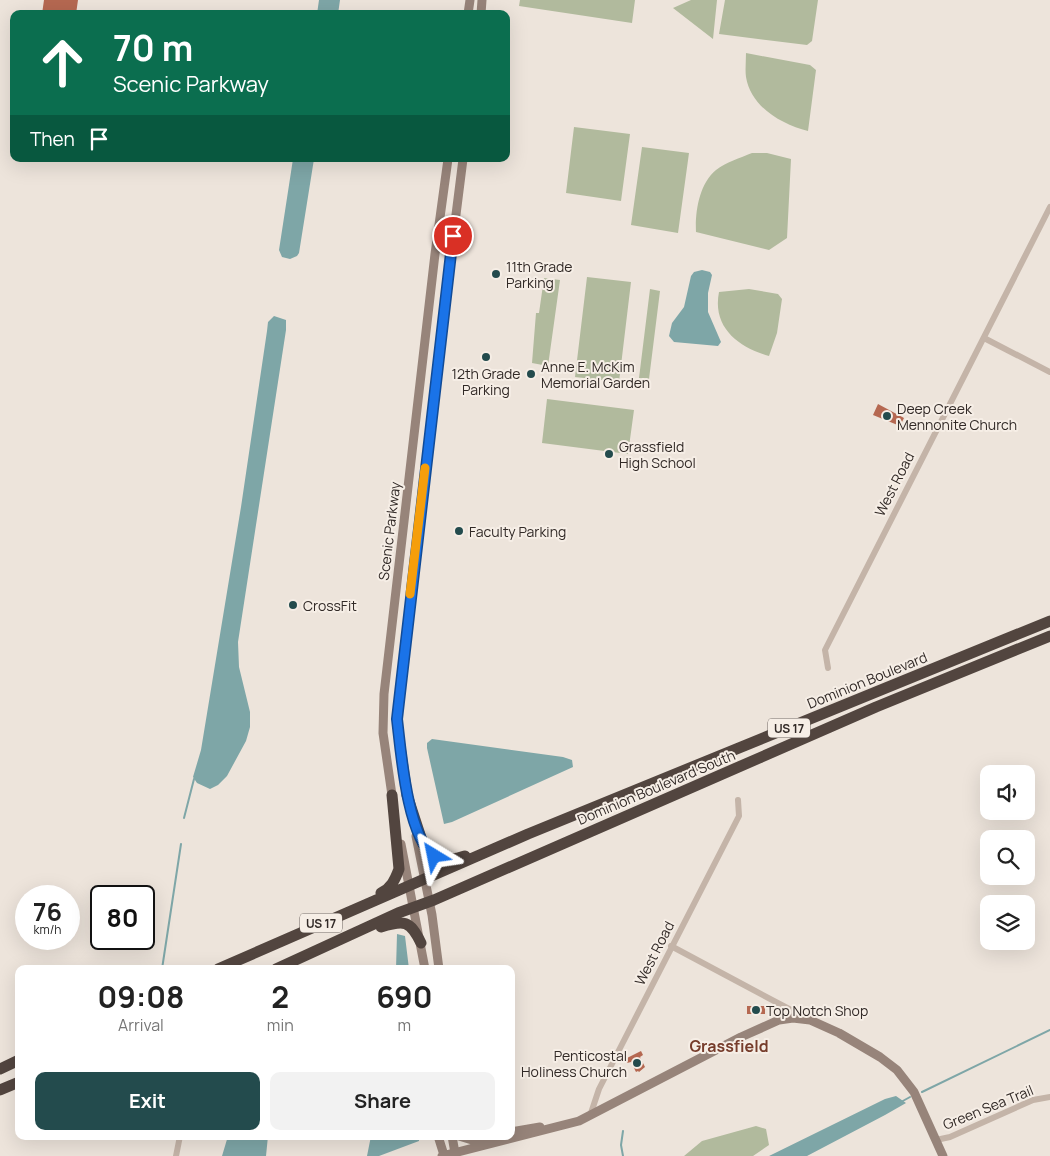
<!DOCTYPE html>
<style>
body{margin:0;font-family:Manrope,sans-serif;background:#f2f2f2;color:#222;height:100vh;display:flex;flex-direction:column;font-size:19px;white-space:nowrap}
*{box-sizing:border-box;margin:0}
p{font-size:16px;color:#767676}
.icon{flex:none;width:28px;height:28px;fill:none;stroke:currentColor;stroke-width:2;stroke-linecap:round;stroke-linejoin:round}
.map{position:relative;flex:1;overflow:hidden}
.panel{position:absolute;left:15px;top:965px;width:500px;height:175px;display:flex;flex-direction:column;background:#fff;border-radius:10px;box-shadow:0 5px 20px #0002}
.panel>*{flex:none}
.banner{position:absolute;left:10px;top:10px;width:500px;height:152px;border-radius:10px;box-shadow:0 5px 20px #0002;background:#0b6e4f;color:#fff;overflow:hidden}
.buttons{position:absolute;left:980px;top:765px;display:grid;gap:10px}
.buttons a{display:grid;place-items:center;width:55px;height:55px;border-radius:10px;background:#fff;box-shadow:0 5px 20px #0002;font-size:25px}
.speed{position:absolute;left:15px;top:885px;display:flex;gap:10px;font-size:25px;font-weight:700;text-align:center}
.speed>*{display:grid;place-content:center;width:65px;height:65px;border-radius:50%;background:#fff;box-shadow:0 5px 20px #0002;line-height:1}
.speed small{font-size:12px;font-weight:400}
.speed .limit{border:2px solid #111;border-radius:8px;background:#fff;color:#111}
.pin{position:absolute;display:grid;place-items:center;width:42px;height:42px;color:#fff;margin:-21px;border:2px solid #fff;border-radius:50%;box-shadow:0 1px 5px #0007}
.me{position:absolute;width:55px;margin:-28px;rotate:325deg;stroke-linejoin:round;filter:drop-shadow(0 0 4px #0008)}
.turn{display:flex;align-items:center;gap:18px;height:105px;padding:0 20px;font-size:22px}
.turn .icon{width:65px;height:65px;stroke-width:2.5}
.turn b{display:block;font-size:35px;line-height:42px}
.then{display:flex;align-items:center;height:48px;padding:0 20px;background:#0003;gap:10px;font-size:19px}
.eta{display:flex;justify-content:space-evenly;align-items:center;height:85px;text-align:center}
.eta b{font-size:30px;font-weight:700;line-height:35px}
.cta{display:flex;gap:10px;margin-top:auto;padding:10px 20px}
.cta a{flex:1;height:58px;border-radius:10px;background:#234b4d;color:#fff;font-size:20px;font-weight:700;line-height:58px;text-align:center}
.cta a+a{background:#f2f2f2;color:#222}
.map>svg:first-child{display:block}
.green{fill:#b1ba9d}
.water{fill:#7ea6a7}
.lines{fill:none;stroke-linecap:round;stroke-linejoin:round}
.stream{stroke:#7ea6a7;stroke-width:2}
.building{fill:#b56851}
.street{stroke:#c4b4a8;stroke-width:6}
.secondary{stroke:#97847a;stroke-width:9}
.highway{stroke:#52453f;stroke-width:11}
.route-casing{stroke:#114b97;stroke-width:12}
.route{stroke:#1a73e8;stroke-width:9}
.slow{stroke:#f59e0b;stroke-width:9}
.poi-dot{fill:#234b4d;stroke:#f6eee6;stroke-width:2}
.labels{text-anchor:middle;dominant-baseline:central;stroke-width:4;stroke-linejoin:round;paint-order:stroke}
.shield{fill:#f6eee6;stroke:#6d6560;stroke-width:1}
.shield-label{font-size:12px;font-weight:bold;fill:#322a27}
.poi-label{font-size:14px;fill:#322a27;stroke:#f6eee6;text-anchor:start}
.street-label{font-size:14px;fill:#322a27;stroke:#f6eee6}
.quarter-label{font-size:16px;font-weight:bold;fill:#763c2b;stroke:#f6eee6}
</style>
<div class="map">
<svg width="1050" height="1156" viewBox="0 0 1050 1156">
<rect width="100%" height="100%" fill="#ede4db"/>
<!-- green -->
<path class="green" d="M 520,0 L 635,0 L 632,23 L 519,6 Z
M 691,0 L 717,0 L 713,39 L 673,8 Z
M 725,0 L 818,0 L 812,41 L 807,45 L 719,34 Z
M 746,53 L 810,65 L 816,70 L 808,131 C 781,124 751,107 746,77 C 745,70 746,61 746,53 Z
M 574,127 L 630,134 L 621,201 L 566,193 Z
M 642,147 L 689,153 L 678,233 L 631,225 Z
M 752,153 L 767,153 L 791,159 L 787,238 L 769,250 L 696,232 C 695,212 699,184 716,170 C 726,162 740,158 752,153 Z
M 587,277 L 631,282 L 619,382 L 575,377 Z
M 544,278 L 560,280 L 548,366 L 532,363 L 536,313 L 539,313 Z
M 650,289 L 660,291 L 649,379 L 639,378 Z
M 749,289 L 778,294 L 782,299 L 777,333 L 769,356 C 738,347 712,327 719,292 Z
M 547,399 L 634,410 L 628,454 L 542,443 Z
M 756,1126 L 766,1129 L 769,1145 L 753,1156 L 684,1156 L 702,1141 Z"/>
<!-- water -->
<path class="water" d="M 319,0 L 340,0 L 338,14 L 317,14 Z
M 293,159 L 314,159 L 299,253 L 297,256 L 290,259 L 282,257 L 279,250 Z
M 702,270 L 710,272 L 712,275 L 708,293 L 708,312 L 721,342 L 718,346 L 674,342 L 669,336 L 672,323 L 684,307 L 691,276 L 694,272 Z
M 274,316 L 286,320 L 286,330 L 238,642 L 239,667 L 250,712 L 250,727 L 246,741 L 227,776 L 218,785 L 210,789 L 197,783 L 193,777 L 201,750 L 241,507 L 267,331 L 268,322 Z
M 432,739 L 563,757 L 572,760 L 573,767 L 452,822 L 444,824 L 427,748 L 427,743 Z
M 397,934 L 405,936 L 409,969 L 396,969 Z
M 896,1096 L 906,1103 L 885,1115 L 807,1156 L 769,1156 L 885,1099 Z
M 228,1136 L 268,1136 L 266,1156 L 222,1156 Z
M 371,1136 L 419,1136 L 419,1141 L 379,1156 L 367,1156 Z"/>
<g class="lines">
<!-- stream -->
<path class="stream" d="M 184,818 L 194,779
M 162,969 L 181,844
M 922,1092 L 1050,1030
M 901,1102 L 910,1097
M 623,1156 L 621,1145 L 623,1131"/>
</g>
<!-- building -->
<path class="building" d="M 44,0 L 78,0 L 76,14 L 42,14 Z
M 878,404 L 904,418 L 900,426 L 873,415 Z
M 747,1006 L 765,1006 L 765,1014 L 747,1014 Z
M 641,1051 L 643,1055 L 640,1057 L 645,1067 L 639,1072 L 638,1071 L 636,1072 L 631,1062 L 627,1063 L 625,1059 Z"/>
<g class="lines">
<!-- street -->
<path class="street" d="M 984,338 L 1050,372
M 828,668 L 825,650 L 1050,207
M 671,946 L 791,1010 L 793,1018
M 590,1116 L 599,1089 L 616,1056 L 739,816 L 738,800
M 936,1140 L 950,1137 L 1033,1100 L 1050,1097
M 176,1156 L 180,1136"/>
<!-- secondary -->
<path class="secondary" d="M 468,14 L 470,0
M 481,14 L 482,0
M 409,801 L 397,719 L 444,310 L 463,159
M 393,802 L 383,733 L 384,694 L 435,254 L 448,159
M 416,836 L 432,915 L 439,969
M 401,844 L 425,969
M 511,1132 L 540,1127
M 438,1136 L 444,1155
M 452,1136 L 455,1153
M 459,1136 L 472,1140 L 492,1136
M 442,1156 L 579,1121 L 741,1037 L 779,1020 L 793,1018 L 810,1020 L 839,1033 L 880,1057 L 897,1070 L 914,1092 L 943,1156"/>
<!-- highway -->
<path class="highway" d="M 407,795 L 423,844 C 433,859 449,862 465,856
M 381,893 C 391,888 395,880 399,869 L 392,795
M 381,927 C 404,920 410,920 421,943
M 218,969 L 528,834 L 1050,621
M 276,969 L 398,913 L 434,900 L 876,707 L 1050,636
M 0,1069 L 19,1060
M 0,1090 L 19,1082"/>
</g>
<g class="lines">
<defs>
<path id="route" d="M 434,856 C 407,836 401,752 397,719 L 453,236"/>
</defs>
<!-- route casing -->
<use href="#route" class="route-casing"/>
<!-- route -->
<use href="#route" class="route"/>
<!-- slow -->
<path class="slow" d="M 410,594 L 425,468"/>
</g>
<!-- markers -->
<g class="poi-dot">
<circle cx="496" cy="274" r="5"/>
<circle cx="486" cy="357" r="5"/>
<circle cx="531" cy="374" r="5"/>
<circle cx="887" cy="416" r="5"/>
<circle cx="609" cy="454" r="5"/>
<circle cx="459" cy="531" r="5"/>
<circle cx="293" cy="605" r="5"/>
<circle cx="756" cy="1010" r="5"/>
<circle cx="637" cy="1063" r="5"/>
</g>
<g class="labels">
<!-- shield labels -->
<g class="shield">
<rect x="768" y="718.5" width="42" height="19" rx="4"/>
<rect x="300" y="913.5" width="42" height="19" rx="4"/>
</g>
<g class="shield-label">
<text x="789" y="728">US 17</text>
<text x="321" y="923">US 17</text>
</g>
<!-- poi labels -->
<g class="poi-label">
<text x="506" y="266">11th Grade<tspan x="506" dy="16">Parking</tspan></text>
<text x="541" y="366">Anne E. McKim<tspan x="541" dy="16">Memorial Garden</tspan></text>
<text x="486" y="373" text-anchor="middle">12th Grade<tspan x="486" dy="16">Parking</tspan></text>
<text x="897" y="408">Deep Creek<tspan x="897" dy="16">Mennonite Church</tspan></text>
<text x="619" y="446">Grassfield<tspan x="619" dy="16">High School</tspan></text>
<text x="469" y="531">Faculty Parking</text>
<text x="303" y="605">CrossFit</text>
<text x="766" y="1010">Top Notch Shop</text>
<text x="627" y="1055" text-anchor="end">Penticostal<tspan x="627" dy="16">Holiness Church</tspan></text>
</g>
<!-- street labels -->
<g class="street-label">
<text transform="translate(894 484) rotate(-63)">West Road</text>
<text transform="translate(389 531) rotate(-83)">Scenic Parkway</text>
<text transform="translate(867 680) rotate(-22)">Dominion Boulevard</text>
<text transform="translate(656 787) rotate(-23)">Dominion Boulevard South</text>
<text transform="translate(654 953) rotate(-63)">West Road</text>
<text transform="translate(988 1107) rotate(-22)">Green Sea Trail</text>
</g>
<!-- quarter labels -->
<g class="quarter-label">
<text x="729" y="1046">Grassfield</text>
</g>
</g>
</svg>
<div class="buttons">
<a><svg class="icon" aria-label="sound" viewBox="0 0 24 24"><path d="M4 9h4l5-4v14l-5-4H4zM17 9q2 3 0 6"/></svg></a>
<a><svg class="icon" aria-label="search" viewBox="0 0 24 24"><circle cx="10" cy="10" r="6"/><path d="M15 15l6 6"/></svg></a>
<a><svg class="icon" aria-label="layers" viewBox="0 0 24 24"><path d="M12 4l9 5-9 5-9-5zM3 14l9 5 9-5"/></svg></a>
</div>
<div class="speed"><div>76<small>km/h</small></div><div class="limit">80</div></div>
<div class="pin" style="left:453px;top:236px;background:#d93025"><svg class="icon" aria-label="arrive" viewBox="0 0 24 24"><path d="M6 21V4h12l-3 4 3 4H6"/></svg></div>
<svg class="me" style="left:434px;top:856px" viewBox="-20 -20 40 40"><path d="M0-17L14 15 0 8-14 15z" fill="#1a73e8" stroke="#fff" stroke-width="4"/></svg>
<div class="banner">
<div class="turn"><svg class="icon" aria-label="ahead" viewBox="0 0 24 24"><path d="M12 20V5M6 11l6-6 6 6"/></svg><div><b>70 m</b>Scenic Parkway</div></div>
<div class="then">Then<svg class="icon" aria-label="arrive" viewBox="0 0 24 24"><path d="M6 21V4h12l-3 4 3 4H6"/></svg></div>
</div>
<section class="panel">
<div class="eta">
<div><b>09:08</b><p>Arrival</p></div>
<div><b>2</b><p>min</p></div>
<div><b>690</b><p>m</p></div>
</div>
<div class="cta"><a>Exit</a><a>Share</a></div>
</section>
</div>
